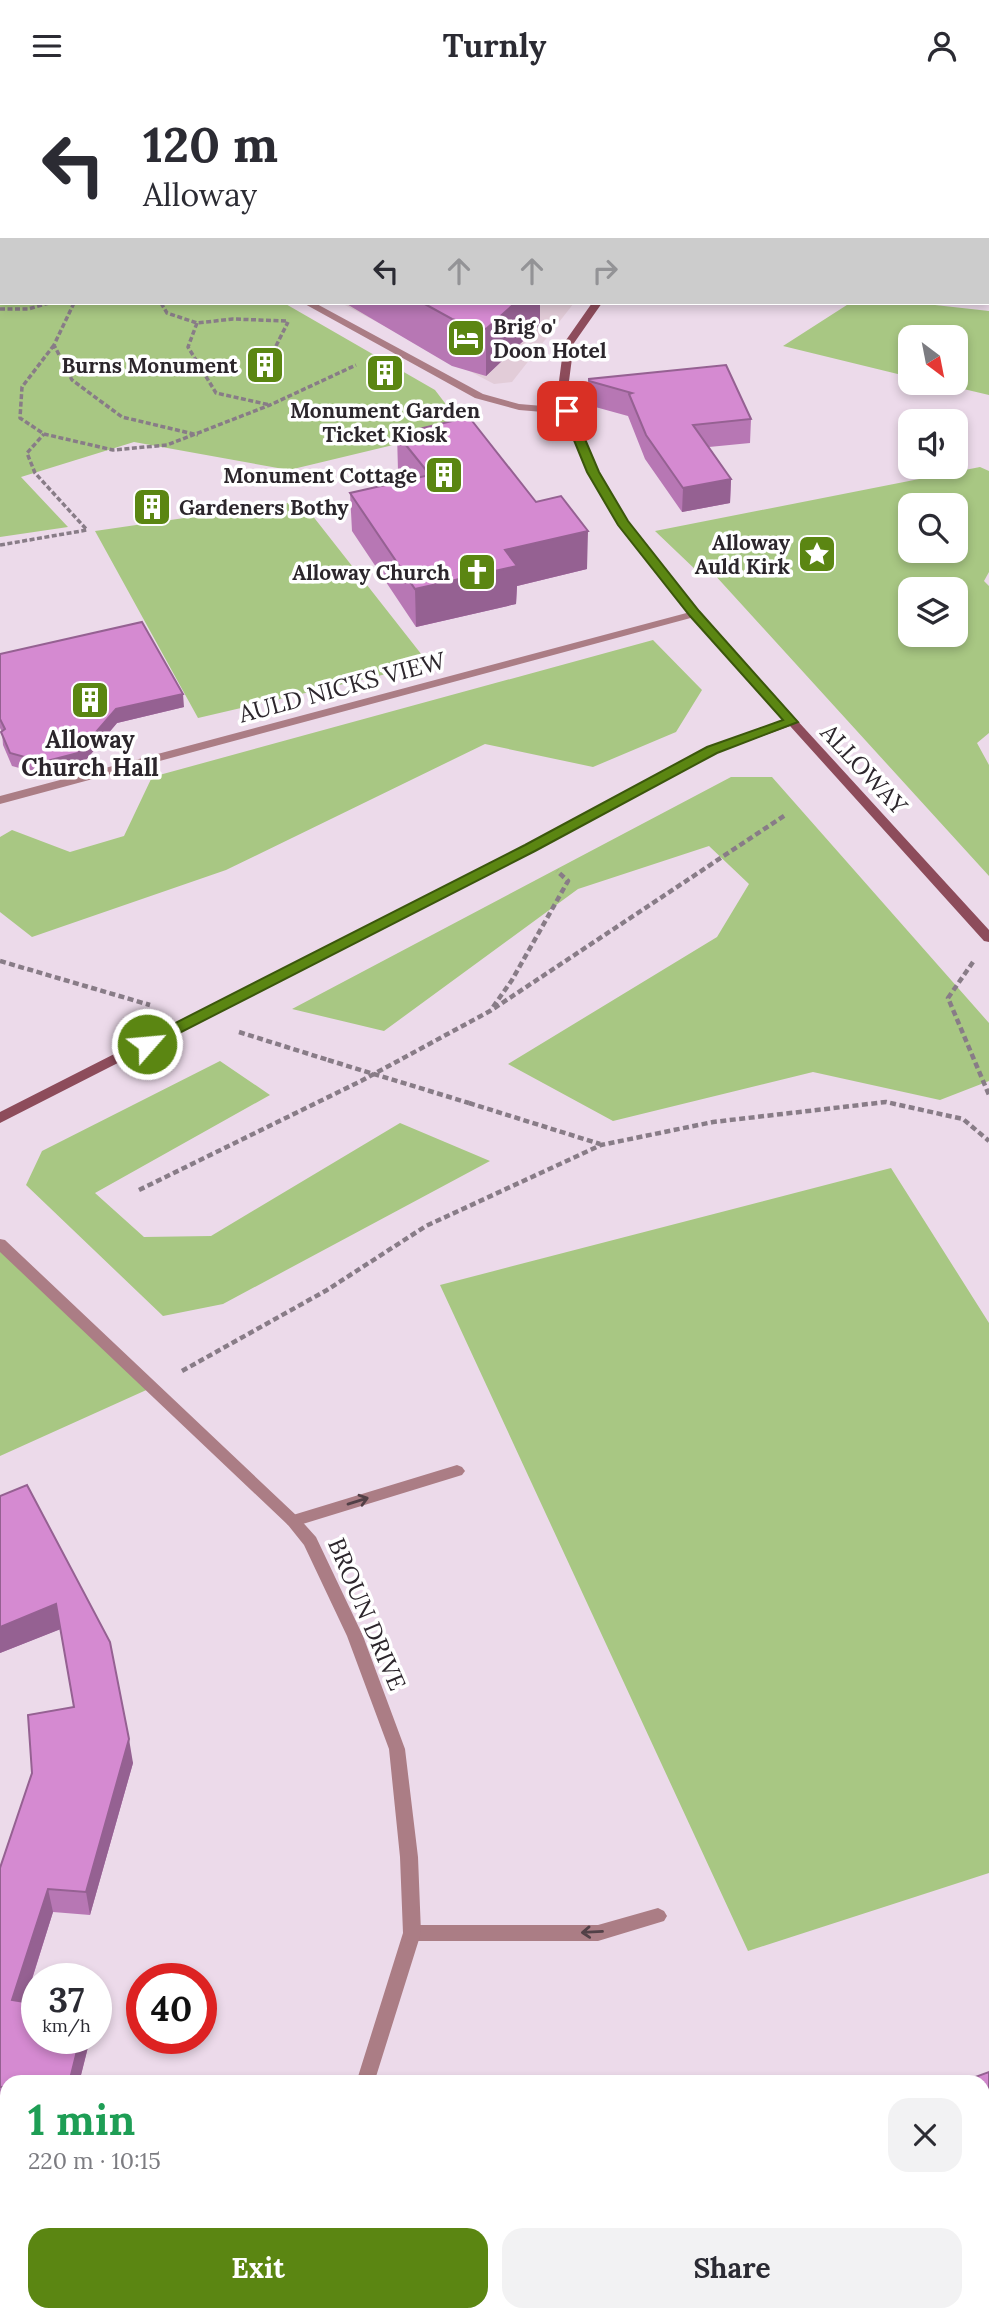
<!DOCTYPE html>
<meta charset="utf-8">
<style>
body{margin:0;font-family:Lora,serif;background:#f2f2f3;color:#2b2b33;height:100vh;display:flex;flex-direction:column;font-size:26px;white-space:nowrap}
*{box-sizing:border-box;margin:0}
p{font-size:23px;color:#7c7c81}
.icon{flex:none;width:38px;height:38px;fill:none;stroke:currentColor;stroke-width:2;stroke-linecap:round;stroke-linejoin:round}
.map{position:relative;flex:1;overflow:hidden}
.side{position:absolute;left:0px;top:1984px;width:990px;height:247px;display:flex;flex-direction:column;background:#fff;border-radius:21px 21px 0 0;box-shadow:0 4px 10px #0003}
.side>*{flex:none}
.guide{position:absolute;left:0px;top:0px;width:990px;height:214px;box-shadow:0 4px 10px #0003;background:#fff;color:#2b2b33;overflow:hidden}
.needle{width:46px;rotate:148deg}
.tools{position:absolute;left:898px;top:234px;display:grid;gap:14px}
.tools a{display:grid;place-items:center;width:70px;height:70px;border-radius:14px;background:#fff;box-shadow:0 4px 10px #0003;font-size:35px}
.speed{position:absolute;left:21px;top:1872px;display:flex;gap:14px;font-size:35px;font-weight:700;text-align:center}
.speed>*{display:grid;place-content:center;width:91px;height:91px;border-radius:50%;background:#fff;box-shadow:0 4px 10px #0003;line-height:1}
.speed small{font-size:18px;font-weight:400}
.speed .limit{border:10px solid #d22;background:#fff;color:#111}
.pin{position:absolute;display:grid;place-items:center;width:60px;height:60px;color:#fff;margin:-30px;border-radius:14px;box-shadow:0 4px 10px #0006}
.me{position:absolute;width:77px;margin:-38px;rotate:63deg;stroke-linejoin:round;filter:drop-shadow(0 0 5px #0008)}
.turn{display:flex;align-items:center;gap:24px;height:147px;padding:0 28px;font-size:32px}
.turn .icon{width:91px;height:91px;stroke-width:2.5}
.turn b{display:block;font-size:49px;line-height:60px}
.lanes{display:flex;align-items:center;height:66px;padding:0 28px;background:#0003;justify-content:center;gap:35px;direction:ltr}
.lanes .off{opacity:.35}
.round{display:grid;place-items:center;flex:none;width:74px;height:74px;border-radius:21px;background:#f2f2f3}
.head{display:flex;align-items:center;justify-content:space-between;height:119px;padding:0 28px}
h1{font-size:42px;font-weight:700;line-height:52px;color:#1e9e55}
.action{display:flex;gap:14px;margin-top:auto;padding:14px 28px}
.action a{flex:1;height:80px;border-radius:21px;background:#5b8612;color:#fff;font-size:28px;font-weight:700;line-height:80px;text-align:center}
.action a+a{background:#f2f2f3;color:#2b2b33}
header{display:flex;justify-content:space-between;align-items:center;height:91px;padding:0 28px;background:#fff;font-size:32px;font-weight:700}
.map>svg:first-child{display:block}
.commercial{fill:#e2ccd8}
.green{fill:#a8c783;fill-rule:evenodd}
.lines{fill:none;stroke-linecap:round;stroke-linejoin:round}
.path-far1{stroke:#887c87;stroke-width:3.5;stroke-dasharray:5 2.5;stroke-linecap:butt}
.path{stroke:#887c87;stroke-width:4.5;stroke-dasharray:6 3.5;stroke-linecap:butt}
.lane{fill:#ab7d85;fill-rule:evenodd}
.street{fill:#ab7d85;fill-rule:evenodd}
.secondary{fill:#8d4c5b;fill-rule:evenodd}
.path-bridge{stroke:#887c87;stroke-width:4.5;stroke-dasharray:6 3.5;stroke-linecap:butt}
.wall{fill:#b777b4}
.shaded-wall{fill:#956192}
.building{fill:#d58ad1;stroke:#956192;stroke-width:2}
.oneway{stroke:#524047}
.route{fill:#5b8612;stroke:#3b570c;stroke-width:2}
.labels{text-anchor:middle;dominant-baseline:central;stroke-width:7;stroke-linejoin:round;paint-order:stroke}
.far-poi-label{font-size:21px;font-weight:bold;fill:#2c262c;stroke:#fff;text-anchor:end}
.street-label{font-size:24px;fill:#2c262c;stroke:#fff}
.poi-label{font-size:24px;font-weight:bold;fill:#2c262c;stroke:#fff}
</style>
<header><svg class="icon" aria-label="menu" viewBox="0 0 24 24"><path d="M4 6h16M4 12h16M4 18h16"/></svg>Turnly<svg class="icon" aria-label="person" viewBox="0 0 24 24"><circle cx="12" cy="8" r="4"/><path d="M4 21q1-7 8-7t8 7"/></svg></header>
<div class="map">
<svg width="989" height="2231" viewBox="0 0 989 2231">
<rect width="100%" height="100%" fill="#ecdaea"/>
<!-- commercial -->
<path class="commercial" d="M 341,212 L 574,212 L 512,291 L 494,293 Z"/>
<!-- green -->
<path class="green" d="M 0,124 L 2,212 L 284,212 L 435,299 L 464,337 L 289,379 L 134,351 L 21,386 L 68,436 L 0,446 Z
M 850,212 L 917,212 L 989,220 L 989,304 L 938,292 L 956,292 L 956,247 L 910,247 L 910,286 L 783,255 Z
M 980,376 L 989,380 L 989,481 L 984,490 L 989,495 L 989,642 L 977,652 L 989,674 L 989,785 L 713,482 L 699,482 L 655,440 ZM 910,415 L 956,415 L 956,460 L 910,460 ZM 910,499 L 956,499 L 956,544 L 910,544 Z
M 301,410 L 429,573 L 198,627 L 95,440 Z
M 653,549 L 702,599 L 676,641 L 593,676 L 485,653 L 226,779 L 32,846 L 0,821 L 0,746 L 12,739 L 70,761 L 124,745 L 152,686 Z
M 731,686 L 772,686 L 989,932 L 989,990 L 940,1009 L 813,981 L 613,1030 L 508,973 L 717,846 L 749,793 L 709,755 L 578,798 L 384,940 L 292,918 Z
M 220,970 L 270,1004 L 95,1102 L 144,1146 L 211,1145 L 400,1032 L 490,1070 L 223,1213 L 163,1225 L 26,1094 L 42,1060 Z
M 891,1077 L 989,1232 L 989,1782 L 748,1860 L 440,1194 Z
M 0,1153 L 153,1296 L 0,1365 Z"/>
<g class="lines">
<!-- path-far1 -->
<path class="path-far1" d="M 74,212 L 54,254 L 72,289 L 122,326 L 198,344
M 161,212 L 167,222 L 197,232 L 233,228 L 286,230
M 0,218 L 28,218 L 49,212
M 197,232 L 188,256 L 216,302 L 270,314
M 54,254 L 22,296 L 20,327 L 44,343 L 113,359 L 167,354 L 270,314 L 356,274
M 276,255 L 288,231
M 0,454 L 87,439 L 35,382 L 27,362 L 44,343"/>
<!-- path -->
<path class="path" d="M 0,870 L 150,914
M 973,871 L 948,907 L 989,1004
M 493,916 L 512,889 L 568,790 L 557,780
M 239,941 L 328,969
M 469,1012 L 600,1053
M 139,1099 L 361,990 L 490,920 L 787,723
M 182,1280 L 327,1199 L 426,1135 L 601,1054 L 713,1031 L 886,1011 L 963,1028 L 989,1050"/>
<!-- lane -->
<path class="lane" d="M 0,108 L 2,109 L 2,115 L 0,114 Z
M 303,212 L 315,212 L 483,303 L 519,313 L 567,317 L 572,320 L 567,323 L 519,319 L 475,307 Z
M 457,1374 L 462,1376 L 465,1380 L 462,1384 L 293,1436 L 288,1434 L 285,1430 L 288,1426 L 293,1424 Z
M 658,1817 L 664,1820 L 667,1825 L 664,1830 L 598,1850 L 412,1850 L 406,1848 L 403,1842 L 406,1836 L 412,1834 L 598,1834 Z"/>
<!-- street -->
<path class="street" d="M 694,520 L 700,523 L 698,525 L 0,713 L 0,705 Z
M 0,1148 L 5,1149 L 298,1426 L 316,1446 L 363,1545 L 405,1658 L 418,1766 L 421,1842 L 374,1992 L 356,1992 L 403,1842 L 400,1766 L 389,1658 L 347,1545 L 304,1454 L 288,1434 L 0,1161 Z
M 0,2113 L 7,2116 L 7,2134 L 0,2131 Z
M 185,2224 L 214,2224 L 217,2231 L 189,2231 Z
M 246,2224 L 266,2224 L 263,2231 L 243,2231 Z"/>
<!-- secondary -->
<path class="secondary" d="M 691,0 L 699,0 L 699,2 L 691,2 Z
M 592,212 L 602,212 L 574,252 L 569,290 L 572,320 L 598,381 L 628,430 L 698,521 L 989,839 L 989,851 L 984,850 L 790,635 L 716,662 L 534,760 L 0,1032 L 0,1021 L 526,754 L 708,656 L 784,629 L 690,525 L 619,433 L 588,381 L 562,320 L 559,290 L 564,252 Z"/>
<!-- path-bridge -->
<path class="path-bridge" d="M 328,969 L 469,1012"/>
</g>
<!-- wall -->
<path class="wall" d="M 345,212 L 540,212 L 540,234 L 486,285 L 452,275 Z
M 589,288 L 751,328 L 750,352 L 709,356 L 731,388 L 730,412 L 682,421 L 645,368 L 628,325 L 588,314 Z
M 397,343 L 587,478 L 517,495 L 516,513 L 416,536 L 352,440 L 350,402 L 406,390 L 398,380 Z
M 0,563 L 184,616 L 117,632 L 80,676 L 45,684 L 12,675 L 3,654 L 2,641 L 0,637 Z
M 0,1405 L 133,1672 L 90,1824 L 53,1821 L 25,1911 L 90,1948 L 79,1992 L 7,1992 L 7,2018 L 0,2017 L 0,1777 L 74,1616 L 60,1538 L 0,1562 Z"/>
<!-- shaded-wall -->
<path class="shaded-wall" d="M 515,212 L 540,212 L 540,234 L 486,285 L 486,238 Z
M 731,388 L 730,412 L 682,421 L 683,397 Z
M 588,440 L 587,478 L 517,495 L 516,513 L 416,536 L 415,498 L 505,459 Z
M 183,603 L 184,616 L 117,632 L 80,676 L 45,684 L 43,671 L 116,618 Z
M 56,1513 L 61,1538 L 0,1562 L 0,1536 Z
M 129,1648 L 133,1672 L 90,1824 L 86,1801 Z
M 48,1798 L 53,1821 L 18,1932 L 12,1909 Z
M 80,1948 L 90,1948 L 79,1992 L 69,1992 Z
M 989,2189 L 989,2208 L 984,2210 L 984,2191 Z"/>
<!-- building -->
<path class="building" d="M 423,212 L 515,212 L 486,238 L 452,228 Z
M 726,274 L 751,328 L 693,334 L 731,388 L 683,397 L 646,344 L 629,303 L 632,302 L 589,290 L 589,288 Z
M 469,326 L 536,411 L 561,405 L 588,440 L 505,459 L 517,475 L 415,498 L 350,402 L 430,384 L 397,343 Z
M 142,531 L 183,603 L 116,618 L 78,662 L 43,671 L 10,662 L 1,641 L 5,638 L 0,628 L 0,563 Z
M 27,1394 L 110,1551 L 129,1648 L 86,1801 L 48,1798 L 12,1909 L 37,1913 L 37,1948 L 80,1948 L 69,1992 L 7,1992 L 7,1996 L 0,1996 L 0,1777 L 32,1682 L 28,1624 L 74,1616 L 56,1513 L 0,1536 L 0,1405 Z
M 989,1981 L 989,2189 L 984,2191 L 984,1992 L 959,1992 Z
M 440,2224 L 497,2224 L 502,2231 L 431,2231 Z"/>
<!-- one-way arrows -->
<defs><path id="oneway-shaft" d="M-6 0H5M1.5-3L5.5 0L1.5 3" fill="none" stroke-width="1.6" stroke-linecap="round" stroke-linejoin="round" transform="scale(1.75)"/></defs>
<g class="oneway">
<use href="#oneway-shaft" transform="translate(358 1410) rotate(-17)"/>
<use href="#oneway-shaft" transform="translate(592 1841) rotate(177)"/>
</g>
<!-- route -->
<path class="route" d="M 567,317 L 573,320 L 599,381 L 628,430 L 699,520 L 798,631 L 717,662 L 535,760 L 152,956 L 142,956 L 140,953 L 142,949 L 525,754 L 707,656 L 783,629 L 690,525 L 618,434 L 587,381 L 562,320 Z"/>
<!-- icons -->
<defs>
<symbol id="hotel-square" viewBox="-11 -11 22 22"><rect x="-9" y="-9" width="18" height="18" rx="4" fill="#5b8612" stroke="#fff"/><path d="M-6-4.5h1.5V1H6V5H4.5V3h-9V5H-6ZM-4 0a1.8 1.8 0 1 1 3.6 0ZM.5 0V-2.5h3Q6-2.5 6 0Z" fill="#fff"/></symbol>
<symbol id="building-square" viewBox="-11 -11 22 22"><rect x="-9" y="-9" width="18" height="18" rx="4" fill="#5b8612" stroke="#fff"/><path d="M-4-6H4V6H1V3H-1V6H-4ZM-2.5-4.3h1.7v1.8h-1.7ZM.8-4.3h1.7v1.8H.8ZM-2.5-1h1.7V.8h-1.7ZM.8-1h1.7V.8H.8Z" fill="#fff"/></symbol>
<symbol id="sight-square" viewBox="-11 -11 22 22"><rect x="-9" y="-9" width="18" height="18" rx="4" fill="#5b8612" stroke="#fff"/><path d="M0-6L1.8-2.2L6-1.7L2.9 1.2L3.7 5.4L0 3.3L-3.7 5.4L-2.9 1.2L-6-1.7L-1.8-2.2Z" fill="#fff"/></symbol>
<symbol id="church-square" viewBox="-11 -11 22 22"><rect x="-9" y="-9" width="18" height="18" rx="4" fill="#5b8612" stroke="#fff"/><path d="M-1.2-6h2.4v3.5h3.3v2.4h-3.3V6h-2.4V-.1h-3.3v-2.4h3.3Z" fill="#fff"/></symbol>
</defs>
<g fill-rule="evenodd">
<use href="#hotel-square" x="444" y="225" width="44" height="44"/>
<use href="#building-square" x="243" y="252" width="44" height="44"/>
<use href="#building-square" x="363" y="260" width="44" height="44"/>
<use href="#building-square" x="422" y="362" width="44" height="44"/>
<use href="#building-square" x="130" y="394" width="44" height="44"/>
<use href="#sight-square" x="795" y="441" width="44" height="44"/>
<use href="#church-square" x="455" y="459" width="44" height="44"/>
<use href="#building-square" x="68" y="587" width="44" height="44"/>
</g>
<g class="labels">
<!-- far-poi labels -->
<g class="far-poi-label">
<text x="493" y="235" text-anchor="start">Brig o'<tspan x="493" dy="24">Doon Hotel</tspan></text>
<text x="238" y="274">Burns Monument</text>
<text x="385" y="319" text-anchor="middle">Monument Garden<tspan x="385" dy="24">Ticket Kiosk</tspan></text>
<text x="417" y="384">Monument Cottage</text>
<text x="179" y="416" text-anchor="start">Gardeners Bothy</text>
<text x="790" y="451">Alloway<tspan x="790" dy="24">Auld Kirk</tspan></text>
<text x="450" y="481">Alloway Church</text>
</g>
<!-- street labels -->
<g class="street-label">
<text transform="translate(342 596) rotate(-15)">AULD NICKS VIEW</text>
<text transform="translate(864 678) rotate(47)">ALLOWAY</text>
<text transform="translate(367 1523) rotate(67)">BROUN DRIVE</text>
</g>
<!-- poi labels -->
<g class="poi-label">
<text x="90" y="648">Alloway<tspan x="90" dy="28">Church Hall</tspan></text>
</g>
</g>
</svg>
<div class="tools">
<a><svg class="needle" viewBox="-14 -14 28 28"><path d="M0-13l5 13h-10z" fill="#e53935"/><path d="M0 13l5-13h-10z" fill="#7c7c81"/></svg></a>
<a><svg class="icon" aria-label="sound" viewBox="0 0 24 24"><path d="M4 9h4l5-4v14l-5-4H4zM17 9q2 3 0 6"/></svg></a>
<a><svg class="icon" aria-label="search" viewBox="0 0 24 24"><circle cx="10" cy="10" r="6"/><path d="M15 15l6 6"/></svg></a>
<a><svg class="icon" aria-label="layers" viewBox="0 0 24 24"><path d="M12 4l9 5-9 5-9-5zM3 14l9 5 9-5"/></svg></a>
</div>
<div class="speed"><div>37<small>km/h</small></div><div class="limit">40</div></div>
<div class="pin" style="left:567px;top:320px;background:#d93025"><svg class="icon" aria-label="arrive" viewBox="0 0 24 24"><path d="M6 21V4h12l-3 4 3 4H6"/></svg></div>
<svg class="me" style="left:147px;top:953px" viewBox="-20 -20 40 40"><circle r="17" fill="#5b8612" stroke="#fff" stroke-width="3"/><path d="M0-11L8 9 0 5-8 9z" fill="#fff"/></svg>
<div class="guide">
<div class="turn"><svg class="icon" aria-label="left" viewBox="0 0 24 24"><path d="M17 20v-9H6M10 6l-5 5 5 5"/></svg><div><b>120 m</b>Alloway</div></div>
<div class="lanes"><svg class="icon" aria-label="left" viewBox="0 0 24 24"><path d="M17 20v-9H6M10 6l-5 5 5 5"/></svg><svg class="icon off" aria-label="ahead" viewBox="0 0 24 24"><path d="M12 20V5M6 11l6-6 6 6"/></svg><svg class="icon off" aria-label="ahead" viewBox="0 0 24 24"><path d="M12 20V5M6 11l6-6 6 6"/></svg><svg class="icon off" aria-label="right" viewBox="0 0 24 24"><path d="M7 20v-9h11M14 6l5 5-5 5"/></svg></div>
</div>
<section class="side">
<div class="head"><div><h1>1 min</h1><p>220 m · 10:15</p></div><a class="round"><svg class="icon" aria-label="close" viewBox="0 0 24 24"><path d="M6 6l12 12M18 6L6 18"/></svg></a></div>
<div class="action"><a>Exit</a><a>Share</a></div>
</section>
</div>
